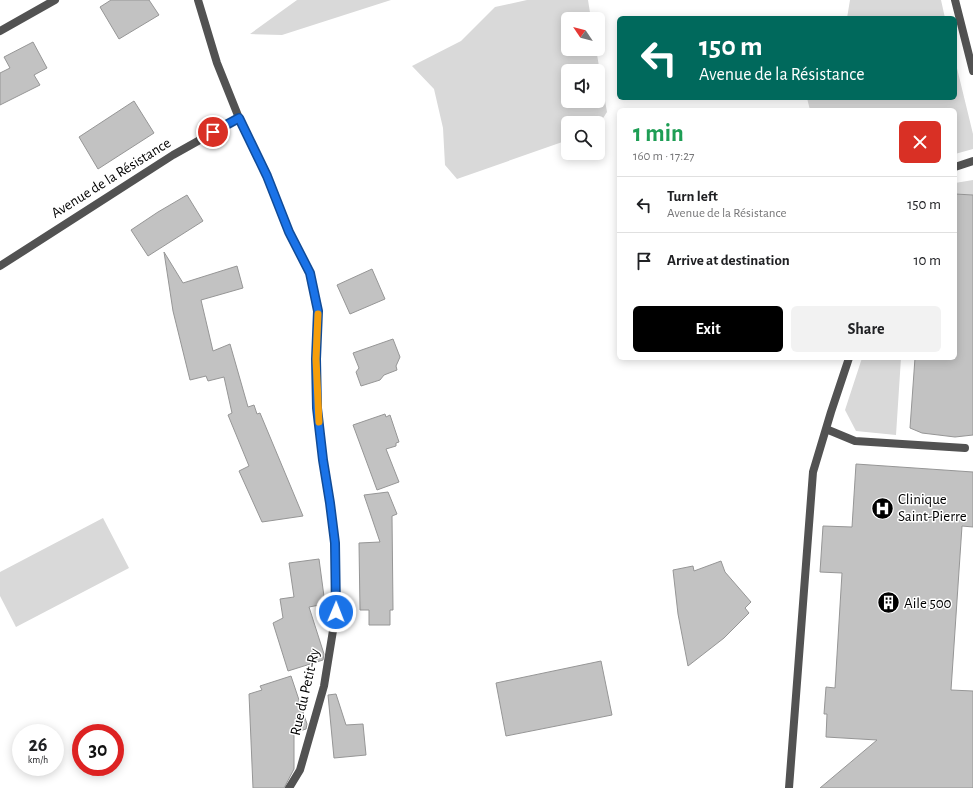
<!DOCTYPE html>
<meta charset="utf-8">
<style>
body{margin:0;font-family:"Alegreya Sans",sans-serif;background:#f2f2f2;color:#202124;height:100vh;display:flex;flex-direction:column;font-size:15px;white-space:nowrap}
*{box-sizing:border-box;margin:0}
p{font-size:13px;color:#757577}
.icon{flex:none;width:22px;height:22px;fill:none;stroke:currentColor;stroke-width:2;stroke-linecap:round;stroke-linejoin:round}
.map{position:relative;flex:1;overflow:hidden}
.details{position:absolute;left:617px;top:108px;width:340px;height:252px;display:flex;flex-direction:column;background:#fff;border-radius:6px;box-shadow:0 2px 10px #0003}
.details>*{flex:none}
.guide{position:absolute;left:617px;top:16px;width:340px;height:84px;border-radius:6px;box-shadow:0 2px 10px #0003;background:#00695c;color:#fff;overflow:hidden}
.needle{width:26px;rotate:305deg}
.controls{position:absolute;left:561px;top:12px;display:grid;gap:8px}
.controls a{display:grid;place-items:center;width:44px;height:44px;border-radius:6px;background:#fff;box-shadow:0 2px 10px #0003;font-size:20px}
.speed{position:absolute;left:12px;top:724px;display:flex;gap:8px;font-size:20px;font-weight:700;text-align:center}
.speed>*{display:grid;place-content:center;width:52px;height:52px;border-radius:50%;background:#fff;box-shadow:0 2px 10px #0003;line-height:1}
.speed small{font-size:10px;font-weight:400}
.speed .limit{border:6px solid #d22;background:#fff;color:#111}
.pin{position:absolute;display:grid;place-items:center;width:34px;height:34px;color:#fff;margin:-17px;border:2px solid #fff;border-radius:50%;box-shadow:0 1px 4px #0007}
.me{position:absolute;width:44px;margin:-22px;rotate:1deg;stroke-linejoin:round;filter:drop-shadow(0 0 3px #0008)}
.turn{display:flex;align-items:center;gap:14px;height:84px;padding:0 16px;font-size:18px}
.turn .icon{width:52px;height:52px;stroke-width:2.5}
.turn b{display:block;font-size:28px;line-height:34px}
.round{display:grid;place-items:center;flex:none;width:42px;height:42px;border-radius:6px;background:#f2f2f2}
.overview{display:flex;align-items:center;justify-content:space-between;height:68px;padding:0 16px}
h1{font-size:24px;font-weight:700;line-height:30px;color:#1e9e55}
.action{display:flex;gap:8px;margin-top:auto;padding:8px 16px}
.action a{flex:1;height:46px;border-radius:6px;background:#000;color:#fff;font-size:16px;font-weight:700;line-height:46px;text-align:center}
.action a+a{background:#f2f2f2;color:#202124}
ul{padding:0;list-style:none}
li{display:flex;align-items:center;gap:12px;height:56px;padding:0 16px;border-top:1px solid #e0e0e0}
li div{flex:1}
li b{display:block;font-size:15px}
li em{font-style:normal}
.map>svg:first-child{display:block}
.green{fill:#d9d9d9;fill-rule:evenodd}
.building{fill:#c2c2c2;stroke:#969696}
.lines{fill:none;stroke-linecap:round;stroke-linejoin:round}
.lane{stroke:#525252;stroke-width:8}
.street{stroke:#525252;stroke-width:8}
.route-casing{stroke:#114b97;stroke-width:10}
.route{stroke:#1a73e8;stroke-width:7}
.slow{stroke:#f59e0b;stroke-width:7}
.labels{text-anchor:middle;dominant-baseline:central;stroke-width:3;stroke-linejoin:round;paint-order:stroke}
.street-label{font-size:15px;fill:#000;stroke:#fff}
.poi-label{font-size:15px;fill:#000;stroke:#fff;text-anchor:start}
</style>
<div class="map">
<svg width="973" height="788" viewBox="0 0 973 788">
<rect width="100%" height="100%" fill="#fff"/>
<!-- green -->
<path class="green" d="M 297,0 L 391,0 L 282,35 L 250,34 Z
M 527,0 L 588,0 L 591,19 L 568,19 L 568,49 L 596,49 L 607,112 L 598,126 L 598,123 L 568,123 L 568,140 L 457,179 L 445,165 L 443,128 L 434,89 L 412,66 L 461,41 L 495,7 ZM 568,71 L 598,71 L 598,101 L 568,101 Z
M 850,0 L 941,0 L 945,18 L 847,18 Z
M 955,60 L 973,134 L 973,149 L 955,154 L 955,110 L 810,110 L 807,98 L 955,98 Z
M 973,180 L 973,195 L 955,194 L 955,183 Z
M 862,358 L 901,358 L 896,435 L 856,431 L 845,410 Z
M 103,518 L 129,568 L 16,627 L 0,596 L 0,572 Z"/>
<!-- building -->
<path class="building" d="M 111,0 L 149,0 L 159,15 L 119,39 L 100,7 Z
M 33,42 L 47,68 L 34,75 L 40,85 L 0,105 L 0,73 L 10,68 L 4,57 Z
M 134,101 L 154,133 L 98,169 L 79,137 Z
M 955,194 L 973,195 L 973,435 L 955,437 L 922,433 L 910,428 L 915,358 L 955,358 Z
M 187,195 L 203,221 L 148,256 L 131,230 L 158,212 Z
M 164,252 L 183,283 L 237,266 L 243,288 L 201,300 L 213,351 L 230,344 L 248,407 L 254,405 L 257,414 L 260,413 L 303,516 L 262,522 L 239,471 L 249,466 L 228,415 L 232,413 L 224,377 L 208,381 L 206,376 L 190,380 L 173,311 Z
M 372,269 L 385,299 L 350,314 L 337,285 Z
M 393,339 L 400,357 L 396,366 L 397,370 L 384,375 L 380,380 L 361,386 L 356,372 L 359,368 L 353,353 Z
M 385,414 L 386,417 L 390,415 L 399,442 L 396,443 L 396,446 L 386,449 L 399,482 L 377,490 L 353,425 Z
M 856,464 L 973,472 L 973,527 L 962,526 L 951,690 L 973,691 L 973,788 L 820,788 L 877,740 L 826,737 L 827,714 L 824,714 L 826,687 L 835,688 L 842,573 L 820,572 L 823,526 L 852,527 Z
M 388,492 L 397,514 L 392,516 L 393,610 L 390,610 L 390,625 L 369,625 L 369,610 L 360,610 L 359,543 L 380,542 L 364,495 Z
M 319,559 L 325,604 L 309,607 L 324,654 L 323,660 L 288,671 L 273,623 L 283,618 L 280,599 L 294,597 L 289,563 Z
M 721,561 L 725,572 L 751,602 L 745,608 L 749,613 L 724,638 L 688,666 L 678,614 L 673,570 L 693,566 L 694,571 Z
M 601,661 L 612,715 L 506,736 L 496,683 Z
M 291,676 L 307,724 L 306,729 L 294,733 L 294,769 L 284,788 L 253,788 L 249,694 L 262,690 L 260,686 Z
M 336,694 L 346,725 L 363,724 L 366,755 L 334,758 L 328,695 Z"/>
<g class="lines">
<!-- lane -->
<path class="lane" d="M 955,167 L 973,161
M 826,429 L 855,441 L 965,448
M 789,788 L 813,472 L 831,412 L 849,358"/>
<!-- street -->
<path class="street" d="M 198,0 L 217,63 L 239,118 L 267,176 L 289,232 L 310,273 L 318,311 L 316,359 L 317,408 L 323,460 L 330,503 L 335,543 L 336,612 L 324,686 L 300,770 L 289,788
M 955,0 L 973,71
M 0,31 L 55,0
M 0,266 L 173,155 L 239,118"/>
</g>
<g class="lines">
<defs>
<path id="route" d="M 213,132 L 239,118 L 267,176 L 289,232 L 310,273 L 318,311 L 316,359 L 317,408 L 323,460 L 330,503 L 335,543 L 336,612"/>
</defs>
<!-- route casing -->
<use href="#route" class="route-casing"/>
<!-- route -->
<use href="#route" class="route"/>
<!-- slow -->
<path class="slow" d="M 318,314 L 316,359 L 319,422"/>
</g>
<!-- icons -->
<defs>
<symbol id="hospital-disc" viewBox="-11 -11 22 22"><circle r="9.5" fill="#000" stroke="#fff"/><path d="M-5-5h3v3.5h4V-5h3V5h-3V1.5h-4V5h-3Z" fill="#fff"/></symbol>
<symbol id="building-disc" viewBox="-11 -11 22 22"><circle r="9.5" fill="#000" stroke="#fff"/><path d="M-4-6H4V6H1V3H-1V6H-4ZM-2.5-4.3h1.7v1.8h-1.7ZM.8-4.3h1.7v1.8H.8ZM-2.5-1h1.7V.8h-1.7ZM.8-1h1.7V.8H.8Z" fill="#fff"/></symbol>
</defs>
<g fill-rule="evenodd">
<use href="#hospital-disc" x="870" y="496" width="25" height="25"/>
<use href="#building-disc" x="876" y="590" width="25" height="25"/>
</g>
<g class="labels">
<!-- street labels -->
<g class="street-label">
<text transform="translate(111 178) rotate(-32)">Avenue de la Résistance</text>
<text transform="translate(305 692) rotate(-77)">Rue du Petit-Ry</text>
</g>
<!-- poi labels -->
<g class="poi-label">
<text x="898" y="499">Clinique<tspan x="898" dy="17">Saint-Pierre</tspan></text>
<text x="904" y="603">Aile 500</text>
</g>
</g>
</svg>
<div class="controls">
<a><svg class="needle" viewBox="-14 -14 28 28"><path d="M0-13l5 13h-10z" fill="#e53935"/><path d="M0 13l5-13h-10z" fill="#757577"/></svg></a>
<a><svg class="icon" aria-label="sound" viewBox="0 0 24 24"><path d="M4 9h4l5-4v14l-5-4H4zM17 9q2 3 0 6"/></svg></a>
<a><svg class="icon" aria-label="search" viewBox="0 0 24 24"><circle cx="10" cy="10" r="6"/><path d="M15 15l6 6"/></svg></a>
</div>
<div class="speed"><div>26<small>km/h</small></div><div class="limit">30</div></div>
<div class="pin" style="left:213px;top:132px;background:#d93025"><svg class="icon" aria-label="arrive" viewBox="0 0 24 24"><path d="M6 21V4h12l-3 4 3 4H6"/></svg></div>
<svg class="me" style="left:336px;top:612px" viewBox="-20 -20 40 40"><circle r="17" fill="#1a73e8" stroke="#fff" stroke-width="3"/><path d="M0-11L8 9 0 5-8 9z" fill="#fff"/></svg>
<div class="guide">
<div class="turn"><svg class="icon" aria-label="left" viewBox="0 0 24 24"><path d="M17 20v-9H6M10 6l-5 5 5 5"/></svg><div><b>150 m</b>Avenue de la Résistance</div></div>
</div>
<section class="details">
<div class="overview"><div><h1>1 min</h1><p>160 m · 17:27</p></div><a class="round" style="background:#d93025;color:#fff"><svg class="icon" aria-label="close" viewBox="0 0 24 24"><path d="M6 6l12 12M18 6L6 18"/></svg></a></div>
<ul>
<li><svg class="icon" aria-label="left" viewBox="0 0 24 24"><path d="M17 20v-9H6M10 6l-5 5 5 5"/></svg><div><b>Turn left</b><p>Avenue de la Résistance</p></div><em>150 m</em></li>
<li><svg class="icon" aria-label="arrive" viewBox="0 0 24 24"><path d="M6 21V4h12l-3 4 3 4H6"/></svg><div><b>Arrive at destination</b></div><em>10 m</em></li>
</ul>
<div class="action"><a>Exit</a><a>Share</a></div>
</section>
</div>
